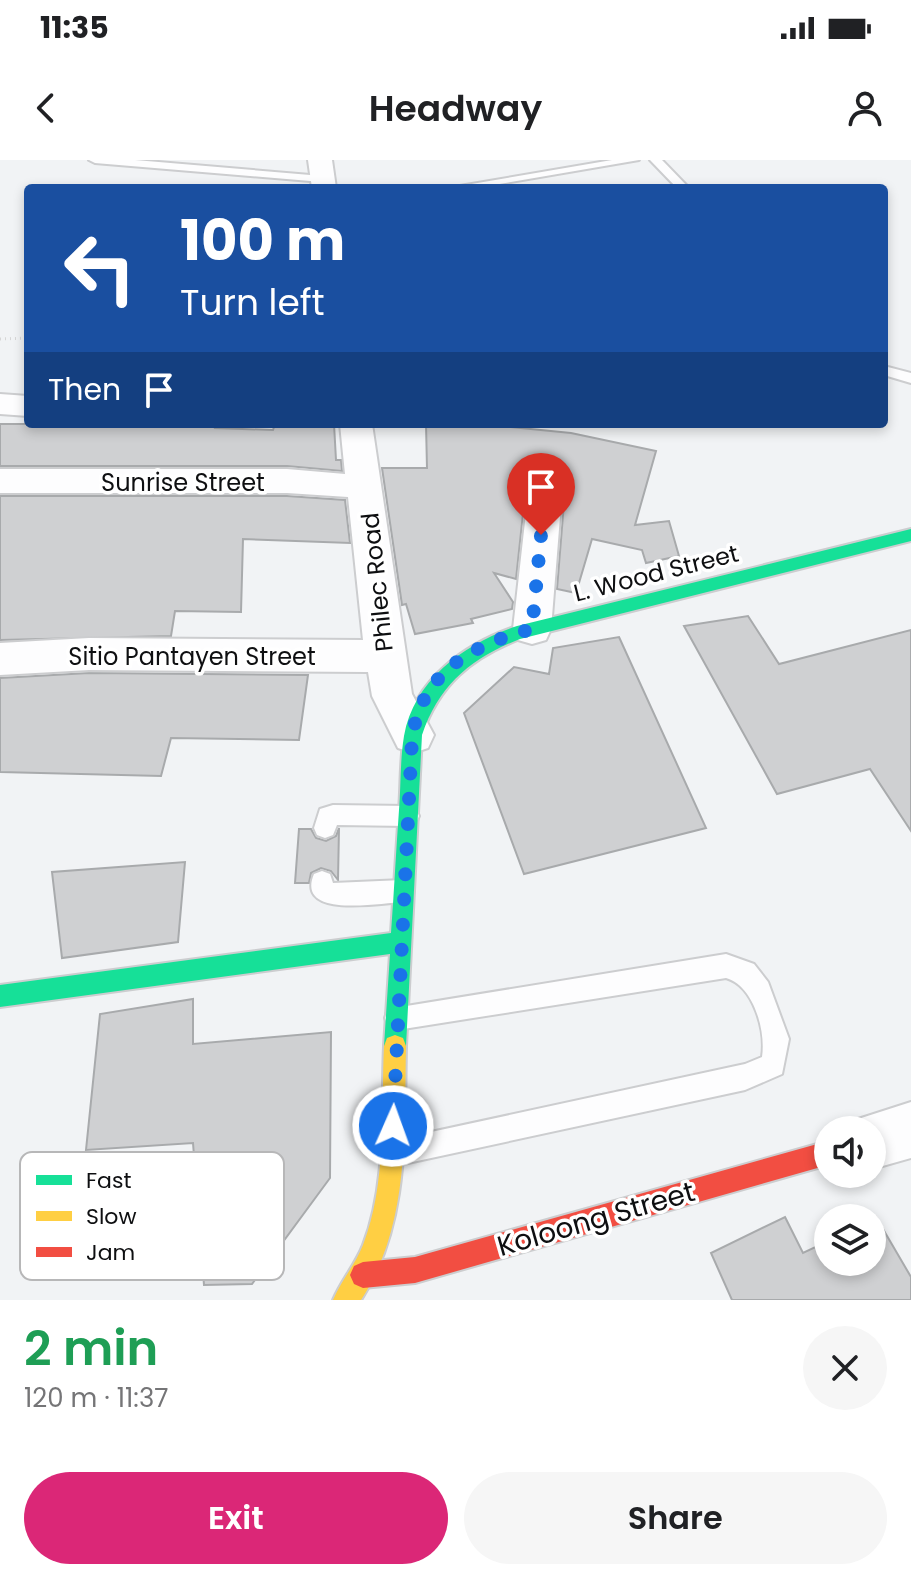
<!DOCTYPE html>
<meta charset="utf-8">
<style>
body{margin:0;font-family:Poppins,sans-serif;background:#f6f6f6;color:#202124;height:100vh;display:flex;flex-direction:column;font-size:30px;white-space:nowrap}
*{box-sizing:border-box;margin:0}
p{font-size:26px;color:#757577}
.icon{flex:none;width:44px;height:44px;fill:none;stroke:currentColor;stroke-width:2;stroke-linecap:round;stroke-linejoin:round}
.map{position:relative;height:1140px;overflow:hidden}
.panel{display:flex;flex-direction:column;background:#fff;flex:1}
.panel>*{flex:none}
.guide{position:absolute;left:24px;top:24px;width:864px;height:244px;border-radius:8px;box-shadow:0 4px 12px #0003;background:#1a4fa0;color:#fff;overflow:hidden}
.buttons{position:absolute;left:814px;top:956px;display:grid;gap:16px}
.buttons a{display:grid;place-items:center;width:72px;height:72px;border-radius:50%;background:#fff;box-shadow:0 4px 12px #0003;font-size:40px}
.pin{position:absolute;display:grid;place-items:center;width:68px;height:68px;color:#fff;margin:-82px -34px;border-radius:50% 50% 50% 0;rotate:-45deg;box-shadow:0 0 8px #0007}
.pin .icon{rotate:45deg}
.me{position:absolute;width:88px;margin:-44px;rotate:2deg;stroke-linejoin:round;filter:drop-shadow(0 0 6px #0008)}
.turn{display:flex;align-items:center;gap:28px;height:168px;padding:0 24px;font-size:36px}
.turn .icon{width:104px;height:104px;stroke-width:2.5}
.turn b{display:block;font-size:56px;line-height:68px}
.then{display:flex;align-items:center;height:76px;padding:0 24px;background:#0003;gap:16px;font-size:30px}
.round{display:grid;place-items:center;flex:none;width:84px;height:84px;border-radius:42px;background:#f6f6f6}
.overview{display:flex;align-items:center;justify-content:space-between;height:136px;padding:0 24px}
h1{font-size:48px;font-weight:600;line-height:60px;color:#1e9e55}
.primary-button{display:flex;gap:16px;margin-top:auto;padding:16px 24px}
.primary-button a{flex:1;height:92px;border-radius:48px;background:#db2777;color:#fff;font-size:32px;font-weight:600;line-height:92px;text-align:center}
.primary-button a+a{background:#f6f6f6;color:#202124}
.status{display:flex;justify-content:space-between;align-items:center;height:56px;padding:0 40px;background:#fff;direction:ltr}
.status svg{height:22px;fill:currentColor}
header{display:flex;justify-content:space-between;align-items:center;height:104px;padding:0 24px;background:#fff;font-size:36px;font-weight:600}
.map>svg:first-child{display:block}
.building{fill:#cfd0d2;stroke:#a8aaac;stroke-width:2}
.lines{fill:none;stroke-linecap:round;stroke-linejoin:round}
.lane-casing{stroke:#cccdcf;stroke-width:4}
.street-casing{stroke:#cccdcf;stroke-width:4}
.fast-casing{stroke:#cccdcf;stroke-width:4}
.slow-casing{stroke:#cccdcf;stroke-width:4}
.jam-casing{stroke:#cccdcf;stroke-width:4}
.path{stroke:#d6d6d6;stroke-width:3;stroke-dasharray:1 4;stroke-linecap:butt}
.lane{fill:#fdfdfe;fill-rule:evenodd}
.street{fill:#fdfdfe;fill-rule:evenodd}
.fast{fill:#16e098;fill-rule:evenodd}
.slow{fill:#ffcf43;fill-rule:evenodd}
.jam{fill:#f24e42;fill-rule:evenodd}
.route{stroke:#1a73e8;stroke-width:14;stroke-dasharray:0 25.2}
.labels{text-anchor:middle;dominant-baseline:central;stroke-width:7;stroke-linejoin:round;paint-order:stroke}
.street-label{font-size:24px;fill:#0e0f11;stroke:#fff}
.near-street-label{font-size:28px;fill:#0e0f11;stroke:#fff}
.key{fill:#fff;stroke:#b7b7b8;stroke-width:2}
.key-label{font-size:22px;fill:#0e0f11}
</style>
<div class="status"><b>11:35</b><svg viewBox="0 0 49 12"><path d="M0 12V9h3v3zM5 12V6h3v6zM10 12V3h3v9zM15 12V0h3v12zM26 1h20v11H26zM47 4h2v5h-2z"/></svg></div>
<header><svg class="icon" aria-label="back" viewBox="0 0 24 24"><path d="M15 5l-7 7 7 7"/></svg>Headway<svg class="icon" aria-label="person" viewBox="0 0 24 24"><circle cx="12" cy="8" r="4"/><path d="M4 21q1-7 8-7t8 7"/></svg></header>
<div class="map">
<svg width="911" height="1140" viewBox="0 0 911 1140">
<rect width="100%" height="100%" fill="#f1f3f5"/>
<!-- building -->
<path class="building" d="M 0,264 L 216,264 L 215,268 L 273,270 L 275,264 L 334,264 L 336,300 L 341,300 L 342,311 L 287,306 L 0,306 Z
M 426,264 L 479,264 L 571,273 L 656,291 L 635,365 L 669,361 L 679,396 L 646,403 L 642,390 L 592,379 L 576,433 L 557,429 L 564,343 L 557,332 L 545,329 L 531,332 L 524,344 L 516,419 L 494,413 L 513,442 L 512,449 L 471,459 L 473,463 L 415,474 L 406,444 L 402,445 L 382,308 L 427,308 Z
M 0,336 L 287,336 L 345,340 L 350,383 L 243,379 L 241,452 L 175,451 L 171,476 L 0,480 Z
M 748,456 L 779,504 L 911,470 L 911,671 L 870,609 L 777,634 L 684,466 Z
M 619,477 L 706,668 L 524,714 L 464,553 L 514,507 L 549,514 L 553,488 Z
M 89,513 L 308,515 L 299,580 L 171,578 L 161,616 L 0,612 L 0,518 Z
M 339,668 L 338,720 L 331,711 L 321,708 L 311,713 L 309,723 L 295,723 L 299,669 L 311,669 L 316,678 L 326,681 L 336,676 Z
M 185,702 L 178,782 L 62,798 L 52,712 Z
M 193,839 L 193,884 L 331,872 L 330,1018 L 252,1124 L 204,1125 L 193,983 L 86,990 L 100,854 Z
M 785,1057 L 803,1093 L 828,1081 L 828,1102 L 872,1102 L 872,1059 L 876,1057 L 911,1117 L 911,1140 L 732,1140 L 711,1093 Z"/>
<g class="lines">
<defs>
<path id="lane" d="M 89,0 L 135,0 L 322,16 L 328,19 L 322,22 L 95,3 Z
M 612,0 L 639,0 L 476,28 L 448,28 Z
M 650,0 L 662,0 L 689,28 L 677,28 Z
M 884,206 L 911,213 L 911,223 L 884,215 Z
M 333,645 L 408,646 L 416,649 L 419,656 L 416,663 L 408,666 L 337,665 L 333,675 L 325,678 L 317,675 L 314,668 L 320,649 Z
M 322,711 L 330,714 L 333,723 L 403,720 L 411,723 L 414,731 L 411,739 L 403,742 C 380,743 295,759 314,714 Z
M 726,794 L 754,804 L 768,822 L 789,879 L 782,914 L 745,930 L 394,1006 L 385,1002 L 381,993 L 385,984 L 394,980 L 745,904 L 762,897 C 766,871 754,826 726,818 L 397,870 L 388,867 L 385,858 L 388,849 Z"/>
<path id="street" d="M 308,0 L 332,0 L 336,28 L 312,28 Z
M 0,234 L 28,236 L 28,256 L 0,254 Z
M 340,264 L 372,264 L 412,534 L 434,575 L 428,588 L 413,593 L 398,588 L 372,536 L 368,512 L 89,510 L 0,515 L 0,483 L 89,478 L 363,480 L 348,337 L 287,333 L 0,333 L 0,309 L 287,309 L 345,314 Z
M 544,332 L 556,335 L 561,344 L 551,469 L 546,480 L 532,484 L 518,480 L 513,469 L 527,344 L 532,335 Z
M 911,942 L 911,998 L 872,1009 L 872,970 L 849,970 L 852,961 Z"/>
<path id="fast" d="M 911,369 L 911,381 L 520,479 C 471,498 439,525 422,575 L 406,886 L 403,894 L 395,897 L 387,894 L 384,886 L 390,794 L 0,847 L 0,825 L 391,773 C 394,732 396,691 399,650 C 401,626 400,600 404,576 C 414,519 466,483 517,466 Z"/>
<path id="slow" d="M 395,875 L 403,878 L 406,886 C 404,973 410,1064 361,1140 L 333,1140 C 341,1121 355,1105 363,1085 C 387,1023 381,951 384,886 L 387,878 Z"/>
<path id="jam" d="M 828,981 L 828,1005 L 415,1123 L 363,1128 L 354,1124 L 350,1115 L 354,1106 L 363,1102 L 415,1097 Z"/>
</defs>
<!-- lane casing -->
<use href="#lane" class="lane-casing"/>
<!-- street casing -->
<use href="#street" class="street-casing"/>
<!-- fast casing -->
<use href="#fast" class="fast-casing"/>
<!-- slow casing -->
<use href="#slow" class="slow-casing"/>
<!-- jam casing -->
<use href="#jam" class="jam-casing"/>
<!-- path -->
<path class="path" d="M 0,179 L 28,178"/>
<!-- lane -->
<use href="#lane" class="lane"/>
<!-- street -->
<use href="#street" class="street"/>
<!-- fast -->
<use href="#fast" class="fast"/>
<!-- slow -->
<use href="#slow" class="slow"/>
<!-- jam -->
<use href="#jam" class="jam"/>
</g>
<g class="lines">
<!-- route -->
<path class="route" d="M 393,966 L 412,579 C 421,512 472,485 532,469 L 541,375"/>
</g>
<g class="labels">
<!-- street labels -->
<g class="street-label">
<text x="183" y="322">Sunrise Street</text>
<text transform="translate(656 413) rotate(-14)">L. Wood Street</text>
<text transform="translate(377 422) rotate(-96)">Philec Road</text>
<text x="192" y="496">Sitio Pantayen Street</text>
</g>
<!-- near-street labels -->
<g class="near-street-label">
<text transform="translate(596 1059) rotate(-16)">Koloong Street</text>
</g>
</g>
<!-- legend -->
<rect x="20" y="992" width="264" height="128" rx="12" class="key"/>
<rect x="36" y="1015" width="36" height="10" fill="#16e098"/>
<rect x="36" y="1051" width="36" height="10" fill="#ffcf43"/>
<rect x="36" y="1087" width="36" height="10" fill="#f24e42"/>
<g class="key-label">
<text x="86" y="1028">Fast</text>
<text x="86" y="1064">Slow</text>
<text x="86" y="1100">Jam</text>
</g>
</svg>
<div class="buttons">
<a><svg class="icon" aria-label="sound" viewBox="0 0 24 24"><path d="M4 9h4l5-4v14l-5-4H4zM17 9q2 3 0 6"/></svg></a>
<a><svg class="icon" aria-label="layers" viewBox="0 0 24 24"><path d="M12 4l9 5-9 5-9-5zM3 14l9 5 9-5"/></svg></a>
</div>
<div class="pin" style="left:541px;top:375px;background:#d93025"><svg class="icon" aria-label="arrive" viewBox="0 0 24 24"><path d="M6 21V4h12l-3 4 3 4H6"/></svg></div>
<svg class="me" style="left:393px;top:966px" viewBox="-20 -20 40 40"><circle r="17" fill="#1a73e8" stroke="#fff" stroke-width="3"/><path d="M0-11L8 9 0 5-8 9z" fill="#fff"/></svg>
<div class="guide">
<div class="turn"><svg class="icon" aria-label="left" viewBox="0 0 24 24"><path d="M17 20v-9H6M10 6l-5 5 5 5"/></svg><div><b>100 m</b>Turn left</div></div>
<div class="then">Then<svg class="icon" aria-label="arrive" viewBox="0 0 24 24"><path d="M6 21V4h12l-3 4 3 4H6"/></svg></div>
</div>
</div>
<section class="panel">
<div class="overview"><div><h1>2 min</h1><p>120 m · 11:37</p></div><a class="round"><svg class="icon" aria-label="close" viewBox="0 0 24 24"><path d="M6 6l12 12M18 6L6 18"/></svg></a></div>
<div class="primary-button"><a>Exit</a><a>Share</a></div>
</section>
